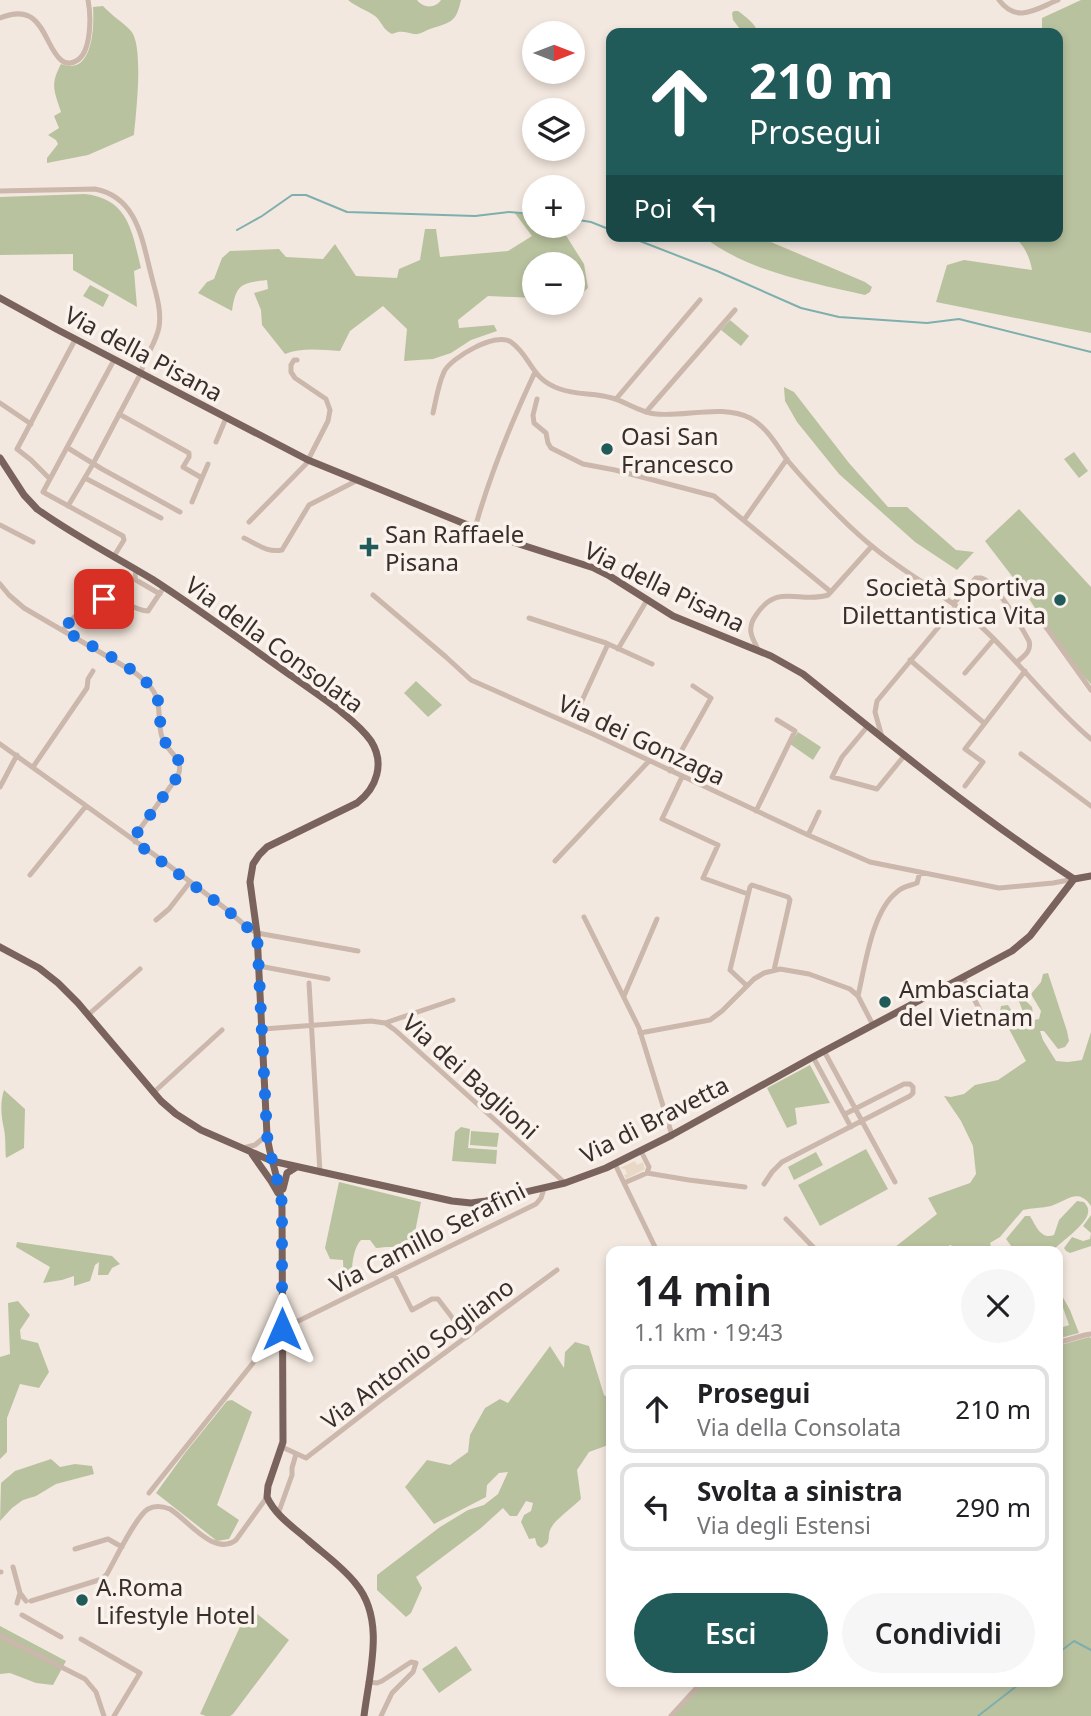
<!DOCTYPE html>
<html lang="it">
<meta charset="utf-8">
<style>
body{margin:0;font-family:"Noto Sans",sans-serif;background:#f6f6f6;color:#202124;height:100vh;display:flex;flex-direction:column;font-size:26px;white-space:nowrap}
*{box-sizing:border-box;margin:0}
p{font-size:23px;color:#757577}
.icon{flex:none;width:38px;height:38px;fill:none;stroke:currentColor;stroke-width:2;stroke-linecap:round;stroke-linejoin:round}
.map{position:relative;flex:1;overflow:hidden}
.side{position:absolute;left:606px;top:1246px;width:457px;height:441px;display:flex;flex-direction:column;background:#fff;border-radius:14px;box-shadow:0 4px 10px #0003}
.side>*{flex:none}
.guide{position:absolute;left:606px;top:28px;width:457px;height:214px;border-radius:14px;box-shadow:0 4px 10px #0003;background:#205a59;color:#fff;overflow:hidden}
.needle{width:46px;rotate:90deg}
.buttons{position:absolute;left:522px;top:21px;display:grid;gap:14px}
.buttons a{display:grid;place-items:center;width:63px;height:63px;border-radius:50%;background:#fff;box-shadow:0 4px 10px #0003;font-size:35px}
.pin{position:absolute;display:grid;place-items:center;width:60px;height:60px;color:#fff;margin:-30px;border-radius:14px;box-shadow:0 4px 10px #0006}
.me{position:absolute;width:77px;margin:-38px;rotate:0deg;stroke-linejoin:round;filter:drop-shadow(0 0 5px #0008)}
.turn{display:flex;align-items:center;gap:24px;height:147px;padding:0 28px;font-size:32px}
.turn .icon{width:91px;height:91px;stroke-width:2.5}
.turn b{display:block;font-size:49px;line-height:60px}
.then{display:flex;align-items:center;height:66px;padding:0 28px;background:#0003;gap:14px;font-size:26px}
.round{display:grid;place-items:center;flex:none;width:74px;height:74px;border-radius:37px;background:#f6f6f6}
.summary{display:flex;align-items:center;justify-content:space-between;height:119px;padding:0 28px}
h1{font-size:42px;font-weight:600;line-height:52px}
.action{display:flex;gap:14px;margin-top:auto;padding:14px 28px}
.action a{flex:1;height:80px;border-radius:42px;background:#205a59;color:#fff;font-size:28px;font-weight:600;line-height:80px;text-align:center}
.action a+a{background:#f6f6f6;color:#202124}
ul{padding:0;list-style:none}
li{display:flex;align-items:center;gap:21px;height:88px;margin:0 14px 10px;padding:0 14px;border:4px solid #e0e0e0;border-radius:14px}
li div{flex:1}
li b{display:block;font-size:26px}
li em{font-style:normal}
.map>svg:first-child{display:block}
.green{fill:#b9c29f}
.plaza{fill:#ead8c7}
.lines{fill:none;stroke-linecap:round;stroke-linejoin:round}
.stream{stroke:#7eafae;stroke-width:2}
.minor{stroke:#cbb7ab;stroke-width:5}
.major{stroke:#7a635c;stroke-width:7}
.route{stroke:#1a73e8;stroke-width:12;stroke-dasharray:0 21.6}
.poi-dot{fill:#205a59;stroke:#faf2ec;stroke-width:2.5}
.labels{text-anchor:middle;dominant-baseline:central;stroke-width:7;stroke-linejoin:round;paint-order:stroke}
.street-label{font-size:24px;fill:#392e2a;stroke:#faf2ec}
.poi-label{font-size:24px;fill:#392e2a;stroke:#faf2ec;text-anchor:start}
</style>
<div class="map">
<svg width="1091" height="1716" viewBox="0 0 1091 1716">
<rect width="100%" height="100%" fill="#f3e8df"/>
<!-- green -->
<path class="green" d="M 348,0 L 417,0 C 423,8 435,9 441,0 L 461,0 C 456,23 451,22 430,29 C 424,31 420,35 414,34 C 405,32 401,30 392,34 C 383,30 382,22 375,16 C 367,10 356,7 348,0 Z
M 1081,0 L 1091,0 L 1091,333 L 936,302 L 947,265 L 964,260 L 1032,270 C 1030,258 1024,243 1012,236 L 1057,236 L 1057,160 L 1059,147 L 1057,135 L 1057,33 L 1042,33 L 1042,18 Z
M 103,6 C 112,16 123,22 131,31 C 144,46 136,114 134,135 L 88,155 L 47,163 L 47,158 L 58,144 L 56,140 L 48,135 L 59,128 L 54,116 L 61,112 C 54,90 50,85 61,64 C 64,65 68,66 72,66 C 94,64 94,22 93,7 Z
M 734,11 L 738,11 C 746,17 756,24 758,33 L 743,33 L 733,20 L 732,13 Z
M 85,194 C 129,199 132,232 141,268 L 134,271 L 137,307 L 73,270 L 73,254 L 0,255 L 0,197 Z
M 514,212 L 534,215 L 534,226 L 560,226 L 584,264 L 588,288 L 575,300 L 572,300 L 572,264 L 534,264 L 534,298 L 488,296 L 458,320 L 459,328 L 494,325 L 497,331 L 471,340 L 451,353 L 433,359 L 404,361 L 407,329 L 383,306 L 350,331 L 340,351 C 322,350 302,347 285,354 L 262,325 L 261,310 L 254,293 L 268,289 L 267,280 C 241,283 236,284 232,311 L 198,293 L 207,282 L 214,279 L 222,258 L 230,251 L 279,249 L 286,257 L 323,259 L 335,244 L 356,276 L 397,278 L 399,269 L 420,260 L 425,229 L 436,229 L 440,257 L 508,251 L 532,236 Z
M 702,236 L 757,236 L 865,282 L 872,287 L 870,292 L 865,295 C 809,282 749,272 702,236 Z
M 90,285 L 109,295 L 103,307 L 83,296 Z
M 730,320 L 749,336 L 741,346 L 721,330 Z
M 784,387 L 794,392 L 849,463 L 888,507 L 907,507 L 956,550 L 974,552 L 957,570 L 915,542 L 839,474 L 797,422 L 785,401 Z
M 1074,452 L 1088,471 L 1079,478 L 1064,459 Z
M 1019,509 L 1091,587 L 1091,684 L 1074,666 L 1025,593 L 985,541 Z
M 416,681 L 442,705 L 428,717 L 404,693 Z
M 798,732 L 821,747 L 813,760 L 790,744 Z
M 1048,973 L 1067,1031 L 1069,1041 L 1065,1047 L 1058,1049 L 1044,1031 L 1040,1031 L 1043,1040 L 1056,1061 L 1068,1062 L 1082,1060 L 1091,1032 L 1091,1206 C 1078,1187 1067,1201 1051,1206 C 1042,1208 1032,1208 1023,1210 L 1000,1237 L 990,1243 L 992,1250 L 998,1249 L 1001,1251 L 964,1251 L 950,1245 L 942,1251 L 890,1251 L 937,1214 L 928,1198 L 970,1183 L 976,1174 L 973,1146 L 961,1121 L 944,1096 L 951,1097 L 964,1094 L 975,1085 L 998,1080 L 1026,1061 L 1000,1012 L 1001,1006 L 1008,1005 L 1016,1018 L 1023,1018 L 1022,1009 L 1018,999 L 1023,998 L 1032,1007 L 1034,1020 L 1039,1019 L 1041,1011 L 1031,994 L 1041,982 L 1043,974 Z
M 810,1065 L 830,1103 L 795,1108 L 797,1124 L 787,1128 L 767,1088 Z
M 4,1090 L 25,1109 L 24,1148 L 6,1158 C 5,1149 6,1139 4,1129 C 1,1116 0,1102 4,1090 Z
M 461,1127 L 470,1129 L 468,1148 L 497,1150 L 496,1164 L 452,1161 L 455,1132 Z
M 471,1131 L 499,1133 L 497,1147 L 470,1145 Z
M 866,1149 L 888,1189 L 820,1226 L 798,1185 Z
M 816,1152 L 823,1165 L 794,1180 L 788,1167 Z
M 339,1182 L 421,1202 L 410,1257 C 400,1244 390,1247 376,1248 L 370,1240 L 361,1240 C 354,1247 352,1263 352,1271 L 356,1272 L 352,1286 L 346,1289 L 344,1283 L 343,1260 L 330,1259 L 325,1248 Z
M 1077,1201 L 1084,1202 C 1087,1206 1089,1208 1088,1213 C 1086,1225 1061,1242 1052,1251 L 1015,1251 L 1006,1239 L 1025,1216 L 1030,1216 C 1036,1226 1041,1240 1054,1235 L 1059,1220 Z
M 1091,1215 L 1091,1246 L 1070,1253 L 1066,1251 L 1064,1248 L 1072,1237 L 1083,1241 L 1090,1239 L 1091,1233 L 1083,1226 Z
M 17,1242 L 112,1256 L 120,1264 L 112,1268 L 108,1275 L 98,1275 L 99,1262 L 95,1265 L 90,1281 L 74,1286 L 74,1276 L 62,1280 L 43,1283 L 50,1267 L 16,1247 Z
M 1057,1287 L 1070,1310 L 1079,1333 L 1057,1339 L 1057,1329 L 1069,1325 L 1059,1296 L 1057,1296 Z
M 18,1301 L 30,1315 L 20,1330 L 21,1339 L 38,1343 L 49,1372 L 39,1388 L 20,1384 L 7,1418 L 7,1452 L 0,1459 L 0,1357 L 10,1354 L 8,1303 Z
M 1089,1337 L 1091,1338 L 1091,1716 L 673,1716 L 705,1682 L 1057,1682 L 1057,1346 Z
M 575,1342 L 589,1346 L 604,1395 L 611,1400 L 611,1444 L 589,1452 L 577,1470 L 581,1499 C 575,1505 554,1521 551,1528 C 546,1538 553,1542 541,1548 L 537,1545 L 535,1538 L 529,1539 L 521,1522 L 524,1515 L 531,1511 L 533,1503 L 526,1501 L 517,1516 L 510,1516 L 503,1508 L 481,1528 L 416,1577 L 422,1588 L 411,1613 L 406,1617 L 377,1590 L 377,1575 L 440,1527 L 468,1510 L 484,1505 L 498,1494 L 508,1472 L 499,1473 L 487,1485 L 486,1497 L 434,1524 L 405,1487 L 427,1460 L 450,1465 L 468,1452 L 470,1435 L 485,1408 L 500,1399 L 508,1403 L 550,1346 L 564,1368 L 565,1352 Z
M 232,1400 L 252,1412 L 217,1505 L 239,1520 L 229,1539 L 217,1541 L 156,1493 L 185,1453 L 227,1401 Z
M 51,1459 L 60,1467 L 75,1464 L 92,1466 L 94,1474 L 56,1484 L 36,1496 L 23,1500 L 12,1508 L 0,1521 L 1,1483 L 15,1471 Z
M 249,1607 L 289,1640 L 233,1714 L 230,1716 L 206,1716 L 200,1714 Z
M 0,1626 L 66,1661 L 53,1685 L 36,1683 L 10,1673 L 0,1674 Z
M 456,1646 L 472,1670 L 439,1693 L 422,1669 Z"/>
<!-- plaza -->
<path class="plaza" d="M 635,1161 L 637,1165 L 643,1162 L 645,1169 L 626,1179 L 624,1175 L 627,1174 L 625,1169 L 620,1168 Z"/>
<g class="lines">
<!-- stream -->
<path class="stream" d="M 572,219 L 591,222 L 611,230
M 237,230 L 262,216 L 292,195 L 306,195 L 347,212 L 475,216 L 509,212 L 534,214
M 627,236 L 717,271 L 801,308 L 839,317 L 927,323 L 959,319 L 1091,352
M 1057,1654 L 1074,1641 L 1091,1650
M 978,1716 L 1022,1682"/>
<!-- minor -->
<path class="minor" d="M 999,0 C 1017,24 1036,9 1058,0
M 0,18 C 44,0 43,45 61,60 C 66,64 71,64 76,61 C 92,53 91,15 88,0
M 0,191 L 95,189 C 137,197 142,239 151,274 C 155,291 162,309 159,327 C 156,344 144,357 141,373 L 93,464 L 68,506
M 114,360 L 43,492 L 123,536 L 124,540 L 114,556
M 537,399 L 533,415 L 534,423 L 546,433 L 548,443 L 551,448 L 583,464 L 615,470 L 714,496 L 831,592
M 616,399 L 700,300
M 0,403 L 31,424
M 646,412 L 735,310
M 433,413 C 436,400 438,385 444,372 C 450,358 497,331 511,342 C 532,357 530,379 560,389 C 576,395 595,393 612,398 C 627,402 640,413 656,414 C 685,417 723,404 750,418 C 767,427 777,446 788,461 C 804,480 821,498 838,515 C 851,528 864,540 878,551 C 910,576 945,595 976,622 C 1017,658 1049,704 1091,739
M 119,414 L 189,453 L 189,457 L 183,467 L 202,478 L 192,502
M 216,442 L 226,418
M 68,448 L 102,469 L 180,512
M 85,478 L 161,518
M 202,478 L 208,464
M 50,479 L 31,460 L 17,449 L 75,340
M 744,520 L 787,459
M 249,522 L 306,464 L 328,421 L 330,410 L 326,399 L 295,378 L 291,372 L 291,365 L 294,360 L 297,360
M 0,525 L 33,542
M 475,528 C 490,474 511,423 535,372
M 244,538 C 257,544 267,553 282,550 L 309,505 L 356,481
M 136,570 L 135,576 L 136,580 L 160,594
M 0,584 L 9,595 L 24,608 L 134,672 C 142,678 149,684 154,692 C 162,706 157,722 162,737 C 168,755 185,757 178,776 L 137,833 L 135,842
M 373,595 L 446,657 L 471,680 L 595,735 L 808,835 L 870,862 L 999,888 L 1053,883 L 1074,879
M 953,604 L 976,578 C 978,578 979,578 981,578 C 995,581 1022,628 1029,641 C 1032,651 1024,656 1017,662
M 1038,616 L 1091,690
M 529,618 L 606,643 L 652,664
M 63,630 C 73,617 97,593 116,599 C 127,603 136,610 148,611 L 164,587
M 618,649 L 647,600
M 759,651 C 752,638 746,629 756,615 C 778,582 799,604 828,595 L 872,546
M 910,660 L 984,723
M 965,673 L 994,639
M 574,718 L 608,644
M 867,727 L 842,757 L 832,777 L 877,789 L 904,756
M 882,737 L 875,712 L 877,701 L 956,606
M 0,744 L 163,861 L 226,909 L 248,928 L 257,933 L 358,951
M 1021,754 L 1091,806
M 33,767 L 87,688 L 88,679 L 93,671
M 670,771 L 711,698 L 693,686
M 682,777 L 662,819 L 718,845 L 703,878 L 748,894
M 965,786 L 983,762 L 965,749 L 1025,671
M 0,787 L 17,755
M 756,811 L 795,731 L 777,720
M 808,835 L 819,812
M 555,861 L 649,761
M 30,875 L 86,806
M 584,917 L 639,1028 L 672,1135
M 156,920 L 169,909 L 190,882
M 259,966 L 328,979
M 963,978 L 982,1014
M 309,983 L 320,1173
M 746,985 L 730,970 L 750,887 L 752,885 L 788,897 L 790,900 L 774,970
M 624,996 L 657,919
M 858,996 C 865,966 872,911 897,892 C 903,886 910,886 917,883 L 920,872
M 88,1015 L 140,969
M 385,1023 L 395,1030 L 565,1183
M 263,1029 L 371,1021 L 385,1023 L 453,1000
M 640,1033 L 710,1020 L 722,1011 L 754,979 L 764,973 L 780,969 L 809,974 L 850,989 L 858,996 L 873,1025
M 824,1051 L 895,1182
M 813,1057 L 851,1127
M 153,1093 L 222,1030
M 243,1148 L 255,1145 L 267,1135
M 615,1164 L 624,1183 L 647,1173 L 649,1167 L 641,1151
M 647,1173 L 689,1180 L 745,1187
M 624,1183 L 657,1251
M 764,1184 L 772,1172 L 782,1162 L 910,1096 L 913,1093 L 913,1087 L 910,1084 L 904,1084 L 845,1114
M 786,1219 L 817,1251
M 394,1274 L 412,1310 L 432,1299 L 438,1299 L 467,1337
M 282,1329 L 536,1204 L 541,1198 L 544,1189
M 1057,1343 L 1085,1335 L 1091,1334
M 282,1447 L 306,1458 L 381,1400 L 557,1270
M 149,1493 L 265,1348 L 282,1346
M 278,1514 L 292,1475 L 292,1468 L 296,1454
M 75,1549 L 108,1539 L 122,1547
M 13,1567 L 20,1593 L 26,1601
M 0,1572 L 1,1572
M 31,1601 L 102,1579 L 107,1574 C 115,1560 136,1516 148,1509 C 155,1505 162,1506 170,1509 C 188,1520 214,1557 236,1540 L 267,1497
M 17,1603 L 20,1593
M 22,1615 L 61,1637
M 0,1636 L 85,1679 L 96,1692 L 104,1716
M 81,1639 L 140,1673 L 114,1716
M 368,1682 L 377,1683 L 382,1681 L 411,1662 L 416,1663 L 413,1672 L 392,1693 L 381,1716
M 671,1716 L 702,1682"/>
<!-- major -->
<path class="major" d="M 0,298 L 58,330 L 308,460 L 475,528 L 522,545 L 594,568 L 608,575 L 673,616 L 771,656 L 803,674 C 891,745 979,817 1074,879
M 0,458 L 24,495 L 37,509 C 73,535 114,556 152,579 C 200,610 246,644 293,677 C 315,693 356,719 371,741 C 385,763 377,788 357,803 L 267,847 L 259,855 L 253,864 L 250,882 L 257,933 L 267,1135 C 270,1161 281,1183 282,1208 L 283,1442 L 268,1486 L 267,1497 C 275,1515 293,1527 308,1540 C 324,1554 343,1567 356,1584 C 386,1620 369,1674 364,1716
M 0,947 L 39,968 L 58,983 L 78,1003 L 161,1101 L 176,1114 L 201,1130 L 272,1161 L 452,1201 L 471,1203 L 486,1201 L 565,1183 L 606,1168 L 672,1135 L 813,1057 L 1012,951 L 1030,936 L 1074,879 L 1091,876
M 252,1154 L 271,1181 L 278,1193
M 283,1189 L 287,1173 L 295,1168"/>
</g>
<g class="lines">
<!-- route -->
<path class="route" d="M 104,599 L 76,614 L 63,630 C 87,644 145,671 156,695 C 162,708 158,724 163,737 C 167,748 175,755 181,764 L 178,776 L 137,833 L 135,842 L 226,909 L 248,928 L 257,933 L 267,1135 C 270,1159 279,1180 282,1204 L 282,1329"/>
</g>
<!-- markers -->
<g class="poi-dot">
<circle cx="607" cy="449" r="7"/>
<path d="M365.5 536.5h7v7h7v7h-7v7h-7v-7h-7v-7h7z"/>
<circle cx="1060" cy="600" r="7"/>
<circle cx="885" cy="1002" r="7"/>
<circle cx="82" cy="1600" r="7"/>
</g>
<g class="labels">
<!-- street labels -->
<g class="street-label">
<text transform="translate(144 353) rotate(28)">Via della Pisana</text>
<text transform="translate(665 586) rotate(26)">Via della Pisana</text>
<text transform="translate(275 644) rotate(36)">Via della Consolata</text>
<text transform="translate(642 739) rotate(25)">Via dei Gonzaga</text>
<text transform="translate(471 1076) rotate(42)">Via dei Baglioni</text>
<text transform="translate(654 1119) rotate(-27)">Via di Bravetta</text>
<text transform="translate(427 1237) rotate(-27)">Via Camillo Serafini</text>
<text transform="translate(417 1353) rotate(-37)">Via Antonio Sogliano</text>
</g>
<!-- poi labels -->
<g class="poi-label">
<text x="621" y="435">Oasi San<tspan x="621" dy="28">Francesco</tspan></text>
<text x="385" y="533">San Raffaele<tspan x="385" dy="28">Pisana</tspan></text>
<text x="1046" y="586" text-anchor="end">Società Sportiva<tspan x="1046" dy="28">Dilettantistica Vita</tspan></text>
<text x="899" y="988">Ambasciata<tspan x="899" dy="28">del Vietnam</tspan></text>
<text x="96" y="1586">A.Roma<tspan x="96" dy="28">Lifestyle Hotel</tspan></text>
</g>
</g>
</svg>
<div class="buttons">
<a><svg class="needle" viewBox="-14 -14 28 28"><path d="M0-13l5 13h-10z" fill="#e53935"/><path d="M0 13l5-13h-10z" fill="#757577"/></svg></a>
<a><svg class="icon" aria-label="layers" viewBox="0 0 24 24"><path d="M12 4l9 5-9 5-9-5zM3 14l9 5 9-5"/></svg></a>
<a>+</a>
<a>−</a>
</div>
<div class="pin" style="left:104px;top:599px;background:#d93025"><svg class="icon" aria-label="arrive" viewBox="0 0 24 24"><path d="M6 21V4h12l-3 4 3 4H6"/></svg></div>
<svg class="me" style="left:282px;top:1329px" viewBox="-20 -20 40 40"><path d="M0-17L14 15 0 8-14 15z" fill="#1a73e8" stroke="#fff" stroke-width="4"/></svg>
<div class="guide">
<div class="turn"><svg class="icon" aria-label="ahead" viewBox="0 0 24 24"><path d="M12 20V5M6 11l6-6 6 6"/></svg><div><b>210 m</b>Prosegui</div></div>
<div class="then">Poi<svg class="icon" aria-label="left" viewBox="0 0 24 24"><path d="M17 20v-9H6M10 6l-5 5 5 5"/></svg></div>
</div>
<section class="side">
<div class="summary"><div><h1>14 min</h1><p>1.1 km · 19:43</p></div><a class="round"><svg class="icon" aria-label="close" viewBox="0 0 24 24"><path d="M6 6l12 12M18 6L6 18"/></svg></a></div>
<ul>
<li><svg class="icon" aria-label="ahead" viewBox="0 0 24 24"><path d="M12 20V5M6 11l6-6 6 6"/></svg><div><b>Prosegui</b><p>Via della Consolata</p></div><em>210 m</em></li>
<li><svg class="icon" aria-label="left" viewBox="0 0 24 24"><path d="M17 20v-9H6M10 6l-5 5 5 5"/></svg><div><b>Svolta a sinistra</b><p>Via degli Estensi</p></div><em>290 m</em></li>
</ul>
<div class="action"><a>Esci</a><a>Condividi</a></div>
</section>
</div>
